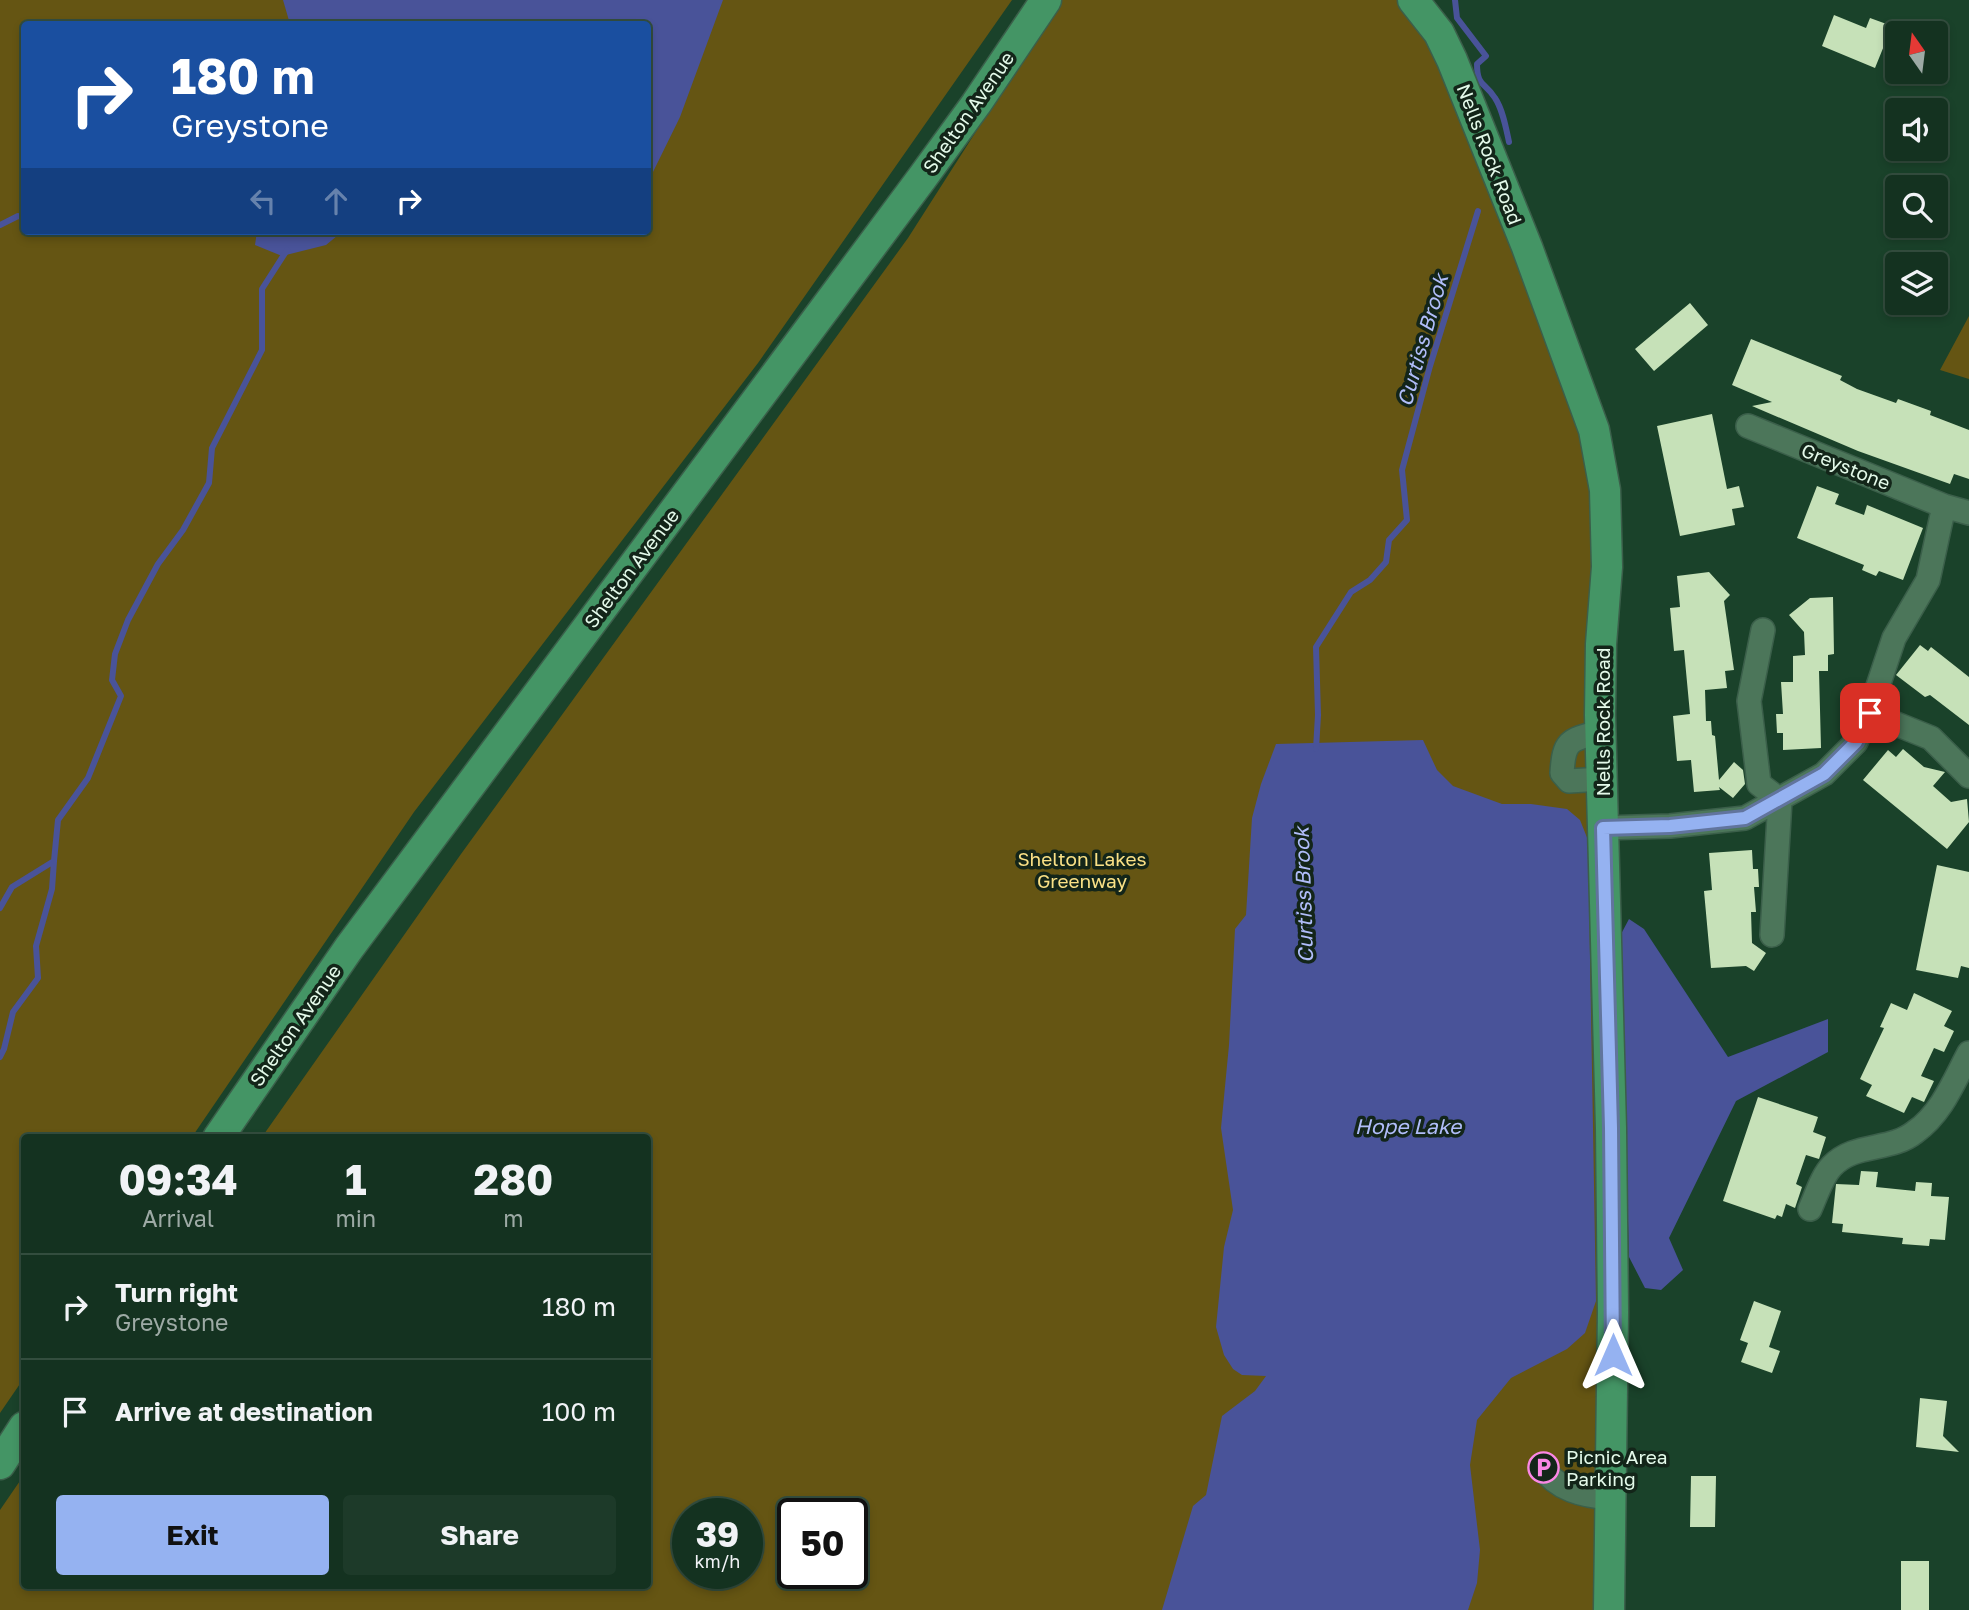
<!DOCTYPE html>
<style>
body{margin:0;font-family:"Golos Text",sans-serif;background:#1d3a29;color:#f1f3f6;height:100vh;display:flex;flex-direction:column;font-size:26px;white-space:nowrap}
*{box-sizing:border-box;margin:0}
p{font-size:23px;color:#9daaa5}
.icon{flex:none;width:38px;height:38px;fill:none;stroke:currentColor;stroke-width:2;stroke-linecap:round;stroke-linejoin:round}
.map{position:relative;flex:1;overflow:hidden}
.sheet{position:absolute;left:21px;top:1134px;width:630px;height:455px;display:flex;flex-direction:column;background:#143220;border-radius:7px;box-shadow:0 4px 10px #0003,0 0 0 2px #334d3e}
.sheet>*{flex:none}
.hud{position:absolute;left:21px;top:21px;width:630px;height:214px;border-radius:7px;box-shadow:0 4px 10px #0003,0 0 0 2px #334d3e;background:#1a4fa0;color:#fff;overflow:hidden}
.needle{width:46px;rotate:346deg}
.tools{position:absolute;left:1885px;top:21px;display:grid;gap:14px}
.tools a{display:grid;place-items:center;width:63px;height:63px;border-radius:7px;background:#143220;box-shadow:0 4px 10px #0003,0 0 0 2px #334d3e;font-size:35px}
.speed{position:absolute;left:672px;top:1498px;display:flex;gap:14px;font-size:35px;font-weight:700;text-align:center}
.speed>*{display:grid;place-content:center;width:91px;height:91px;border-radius:50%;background:#143220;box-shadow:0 4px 10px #0003,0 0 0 2px #334d3e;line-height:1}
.speed small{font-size:18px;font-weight:400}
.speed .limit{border:4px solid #111;border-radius:10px;background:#fff;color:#111}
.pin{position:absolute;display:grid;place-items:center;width:60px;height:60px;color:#fff;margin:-30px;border-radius:14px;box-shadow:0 4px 10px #0006}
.me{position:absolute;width:77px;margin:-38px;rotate:0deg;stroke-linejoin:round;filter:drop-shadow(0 0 5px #0008)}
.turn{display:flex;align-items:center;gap:24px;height:147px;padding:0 35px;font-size:32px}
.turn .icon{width:91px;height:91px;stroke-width:2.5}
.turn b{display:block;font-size:49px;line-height:60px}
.lanes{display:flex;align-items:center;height:66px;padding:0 35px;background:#0003;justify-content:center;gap:35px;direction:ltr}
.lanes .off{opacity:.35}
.eta{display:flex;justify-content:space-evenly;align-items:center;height:119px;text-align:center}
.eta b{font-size:42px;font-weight:700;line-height:49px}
.button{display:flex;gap:14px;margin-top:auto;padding:14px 35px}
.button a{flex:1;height:80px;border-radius:7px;background:#95b2f1;color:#111;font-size:28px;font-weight:700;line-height:80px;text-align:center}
.button a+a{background:#1d3a29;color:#f1f3f6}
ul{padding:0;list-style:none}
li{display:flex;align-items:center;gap:21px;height:105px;padding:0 35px;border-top:2px solid #334d3e}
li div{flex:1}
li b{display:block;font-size:26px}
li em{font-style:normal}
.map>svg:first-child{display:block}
.green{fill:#655513;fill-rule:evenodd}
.water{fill:#495399}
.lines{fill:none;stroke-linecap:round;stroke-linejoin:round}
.stream{stroke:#495399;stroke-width:6}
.building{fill:#c6e1b8}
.minor-casing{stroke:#3b5f4a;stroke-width:26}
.major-casing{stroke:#3b5f4a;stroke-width:33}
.minor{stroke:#4c765a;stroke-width:23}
.major{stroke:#449565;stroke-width:30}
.route-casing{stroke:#61749d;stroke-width:18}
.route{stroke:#95b2f1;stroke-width:12}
.labels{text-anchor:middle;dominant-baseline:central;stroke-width:7;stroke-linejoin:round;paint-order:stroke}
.street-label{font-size:19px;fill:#e4faea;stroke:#132519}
.park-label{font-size:19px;fill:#fae186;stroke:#132519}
.poi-label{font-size:19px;fill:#e4faea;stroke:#132519;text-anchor:start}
.water-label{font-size:21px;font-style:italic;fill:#b0bdf9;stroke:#132519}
</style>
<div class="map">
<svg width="1969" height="1610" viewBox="0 0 1969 1610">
<rect width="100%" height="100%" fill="#1a422a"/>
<!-- green -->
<path class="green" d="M 0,0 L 1012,0 L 758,363 L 414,812 L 192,1137 L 24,1138 L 24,1378 L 0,1413 ZM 24,24 L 648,24 L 648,231 L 24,231 Z
M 1060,0 L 1397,0 L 1407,11 L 1436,56 L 1487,182 L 1582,438 L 1594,490 L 1603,1203 L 1599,1610 L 0,1610 L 0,1510 L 24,1475 L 24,1586 L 648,1586 L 648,1138 L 262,1137 L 461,854 L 908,238 ZM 688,1514 L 747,1514 L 747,1573 L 688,1573 ZM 793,1514 L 852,1514 L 852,1573 L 793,1573 Z
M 1969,316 L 1969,379 L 1940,370 Z"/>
<!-- water -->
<path class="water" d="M 283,0 L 723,0 L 680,117 L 653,172 L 648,177 L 648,24 L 290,24 Z
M 257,231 L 343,231 L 326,245 L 282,256 L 255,245 Z
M 1423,740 L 1437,770 L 1453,786 L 1502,804 L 1531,804 L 1567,809 L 1580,820 L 1588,840 L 1596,1301 L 1585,1333 L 1567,1349 L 1511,1378 L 1477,1420 L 1470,1465 L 1480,1550 L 1477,1583 L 1468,1610 L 1162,1610 L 1193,1506 L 1206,1495 L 1222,1416 L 1255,1391 L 1266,1376 L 1242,1375 L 1233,1369 L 1224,1355 L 1216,1327 L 1224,1247 L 1233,1210 L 1221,1128 L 1229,1045 L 1235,929 L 1246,915 L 1252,818 L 1261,784 L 1276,744 Z
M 1629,919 L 1644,929 L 1728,1057 L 1828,1019 L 1828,1052 L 1736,1101 L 1669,1238 L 1683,1270 L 1661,1290 L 1645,1288 L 1629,1257 L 1620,936 Z"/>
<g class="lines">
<!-- stream -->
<path class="stream" d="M 1455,0 L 1457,18 L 1486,56 L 1477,64 C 1477,87 1485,82 1495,98 C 1503,110 1506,128 1509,142
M 0,225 L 18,216 L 24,218
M 103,231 L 108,231
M 1316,749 L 1318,715 L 1316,647 L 1351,592 L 1370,580 L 1386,562 L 1389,540 L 1407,520 L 1402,470 L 1430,366 L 1478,211
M 0,908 L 12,887 L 54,861 L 58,820 L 88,778 L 121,696 L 112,680 L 115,654 L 128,620 L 158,564 L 183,530 L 209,483 L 212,448 L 262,350 L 262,289 L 287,250
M 0,1057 L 4,1049 L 13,1012 L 38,978 L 36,946 L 52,889 L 54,861"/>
</g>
<!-- building -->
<path class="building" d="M 1834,15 L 1866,28 L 1870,18 L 1892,26 L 1875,68 L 1822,46 Z
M 1690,303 L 1708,325 L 1654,371 L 1635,349 Z
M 1751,339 L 1842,376 L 1840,380 L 1857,389 L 1896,403 L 1898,399 L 1931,411 L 1930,415 L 1969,430 L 1969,479 L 1954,474 L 1950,484 L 1858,451 L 1752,406 L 1772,402 L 1732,385 Z
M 1712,414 L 1727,489 L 1739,486 L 1744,507 L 1732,509 L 1735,525 L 1680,536 L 1657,426 Z
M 1817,486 L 1839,494 L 1835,504 L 1864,515 L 1867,505 L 1923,528 L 1903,580 L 1879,571 L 1876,576 L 1862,570 L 1864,565 L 1797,538 Z
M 1709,572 L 1730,595 L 1724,601 L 1734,670 L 1725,671 L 1727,688 L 1705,690 L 1706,721 L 1711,721 L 1712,735 L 1715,736 L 1719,780 L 1734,762 L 1743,770 L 1745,784 L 1733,798 L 1719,787 L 1720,790 L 1694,792 L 1691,760 L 1677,761 L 1673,716 L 1690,714 L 1684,650 L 1674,651 L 1670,608 L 1680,607 L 1677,576 Z
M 1833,597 L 1834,654 L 1828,655 L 1828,671 L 1819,671 L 1821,748 L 1783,750 L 1783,733 L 1777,733 L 1776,714 L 1783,714 L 1781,682 L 1793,682 L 1793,656 L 1805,655 L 1804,632 L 1789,615 L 1810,598 Z
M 1920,645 L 1928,651 L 1931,647 L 1969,677 L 1969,725 L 1930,695 L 1925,697 L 1896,675 Z
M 1903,749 L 1924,767 L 1945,772 L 1933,786 L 1951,802 L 1967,799 L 1969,822 L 1947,849 L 1863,780 L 1888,750 L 1896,757 Z
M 1752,850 L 1753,869 L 1758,869 L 1759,887 L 1754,887 L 1756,912 L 1751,912 L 1752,943 L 1766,953 L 1754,971 L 1746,966 L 1711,968 L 1704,891 L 1712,890 L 1709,853 Z
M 1937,865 L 1969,872 L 1969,968 L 1961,966 L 1958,978 L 1916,970 Z
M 1914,993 L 1952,1011 L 1944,1026 L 1954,1031 L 1944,1052 L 1934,1048 L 1921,1076 L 1934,1081 L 1924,1102 L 1912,1097 L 1904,1113 L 1866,1096 L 1872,1085 L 1860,1079 L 1884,1028 L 1880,1027 L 1891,1003 L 1907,1010 Z
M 1758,1097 L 1818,1117 L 1813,1132 L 1826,1137 L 1819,1159 L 1806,1155 L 1796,1184 L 1802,1187 L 1795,1208 L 1786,1204 L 1782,1217 L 1777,1215 L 1775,1219 L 1723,1201 Z
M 1861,1171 L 1878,1172 L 1876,1187 L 1915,1191 L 1916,1182 L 1932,1183 L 1931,1196 L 1949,1197 L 1945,1240 L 1930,1239 L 1929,1246 L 1902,1244 L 1903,1238 L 1842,1232 L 1843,1224 L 1832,1223 L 1836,1184 L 1859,1185 Z
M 1754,1301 L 1781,1311 L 1769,1347 L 1780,1351 L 1772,1373 L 1741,1362 L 1748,1343 L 1740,1340 Z
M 1920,1398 L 1947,1401 L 1943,1436 L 1959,1452 L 1916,1447 Z
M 1691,1476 L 1716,1476 L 1715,1527 L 1690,1527 Z
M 1901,1561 L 1929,1561 L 1929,1610 L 1901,1610 Z"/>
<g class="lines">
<defs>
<path id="minor" d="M 1748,426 L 1944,506 L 1969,513
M 1763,630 L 1749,701 L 1759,784 L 1780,800 L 1772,935
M 1869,713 L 1931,738 L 1969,776
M 1600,732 C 1569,740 1564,740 1562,773 L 1569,781 L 1602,779
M 1603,828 L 1670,826 L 1745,818 L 1824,774 L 1856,742 L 1869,713 L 1894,638 L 1928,580 L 1944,506
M 1810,1209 C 1816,1196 1822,1176 1832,1166 C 1855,1142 1890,1152 1915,1132 C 1942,1113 1954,1081 1969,1053
M 1541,1466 C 1557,1490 1583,1496 1611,1498"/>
<path id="major" d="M 1413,0 L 1439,33 L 1452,60 L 1527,247 L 1594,430 L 1605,490 L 1607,567 L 1601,644 L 1600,715 L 1611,1128 L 1613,1312 L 1609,1610
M 218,1138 L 349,948 L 922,178 L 976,104 L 1046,0
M 0,1464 L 24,1427"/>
</defs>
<!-- minor casing -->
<use href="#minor" class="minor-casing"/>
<!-- major casing -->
<use href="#major" class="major-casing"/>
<!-- minor -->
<use href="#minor" class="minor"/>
<!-- major -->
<use href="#major" class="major"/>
</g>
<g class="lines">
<defs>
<path id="route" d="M 1613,1355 L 1611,1128 L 1603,828 L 1670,826 L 1745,818 L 1824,774 L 1856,742 L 1870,713"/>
</defs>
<!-- route casing -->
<use href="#route" class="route-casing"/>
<!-- route -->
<use href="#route" class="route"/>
</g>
<!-- icons -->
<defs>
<symbol id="parking-ring" viewBox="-11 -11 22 22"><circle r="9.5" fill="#132519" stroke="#fb87e5" stroke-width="1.5"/><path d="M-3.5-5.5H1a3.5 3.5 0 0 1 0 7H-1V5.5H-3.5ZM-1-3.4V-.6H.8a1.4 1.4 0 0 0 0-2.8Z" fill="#fb87e5"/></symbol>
</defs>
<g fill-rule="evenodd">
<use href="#parking-ring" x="1526" y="1450" width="35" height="35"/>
</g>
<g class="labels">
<!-- street labels -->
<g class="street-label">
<text transform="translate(968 112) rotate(-55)">Shelton Avenue</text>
<text transform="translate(1490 154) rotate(69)">Nells Rock Road</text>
<text transform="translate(1846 466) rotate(22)">Greystone</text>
<text transform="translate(631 568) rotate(-53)">Shelton Avenue</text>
<text transform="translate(1602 722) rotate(-90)">Nells Rock Road</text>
<text transform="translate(295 1025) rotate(-55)">Shelton Avenue</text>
</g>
<!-- park labels -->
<g class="park-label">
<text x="1082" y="858">Shelton Lakes<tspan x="1082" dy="22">Greenway</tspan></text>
</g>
<!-- poi labels -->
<g class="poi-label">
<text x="1566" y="1456">Picnic Area<tspan x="1566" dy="22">Parking</tspan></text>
</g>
<!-- water labels -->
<g class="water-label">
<text transform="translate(1422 340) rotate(-74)">Curtiss Brook</text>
<text transform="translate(1303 895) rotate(-92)">Curtiss Brook</text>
<text x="1408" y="1126">Hope Lake</text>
</g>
</g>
</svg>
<div class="tools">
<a><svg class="needle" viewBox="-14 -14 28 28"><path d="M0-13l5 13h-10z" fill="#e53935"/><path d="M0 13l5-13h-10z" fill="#9daaa5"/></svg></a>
<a><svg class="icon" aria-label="sound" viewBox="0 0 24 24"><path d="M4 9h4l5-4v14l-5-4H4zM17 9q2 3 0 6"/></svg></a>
<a><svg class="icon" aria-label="search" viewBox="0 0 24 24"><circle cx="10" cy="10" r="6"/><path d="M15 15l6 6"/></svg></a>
<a><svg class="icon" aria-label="layers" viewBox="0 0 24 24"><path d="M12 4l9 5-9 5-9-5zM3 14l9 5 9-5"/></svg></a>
</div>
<div class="speed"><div>39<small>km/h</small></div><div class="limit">50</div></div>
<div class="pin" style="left:1870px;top:713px;background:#d93025"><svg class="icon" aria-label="arrive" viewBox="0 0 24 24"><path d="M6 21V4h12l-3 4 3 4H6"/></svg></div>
<svg class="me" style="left:1613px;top:1355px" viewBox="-20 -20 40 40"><path d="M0-17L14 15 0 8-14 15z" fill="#95b2f1" stroke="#fff" stroke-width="4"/></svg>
<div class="hud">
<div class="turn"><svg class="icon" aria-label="right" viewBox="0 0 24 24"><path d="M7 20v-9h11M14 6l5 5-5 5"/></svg><div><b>180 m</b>Greystone</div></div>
<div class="lanes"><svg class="icon off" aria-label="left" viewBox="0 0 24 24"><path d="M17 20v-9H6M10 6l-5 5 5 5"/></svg><svg class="icon off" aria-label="ahead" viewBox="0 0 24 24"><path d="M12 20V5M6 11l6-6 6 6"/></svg><svg class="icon" aria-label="right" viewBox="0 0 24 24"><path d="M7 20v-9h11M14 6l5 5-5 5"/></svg></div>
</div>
<section class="sheet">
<div class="eta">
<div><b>09:34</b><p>Arrival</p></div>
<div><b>1</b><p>min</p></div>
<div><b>280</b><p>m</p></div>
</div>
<ul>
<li><svg class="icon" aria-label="right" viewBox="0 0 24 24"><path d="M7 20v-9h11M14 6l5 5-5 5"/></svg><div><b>Turn right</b><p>Greystone</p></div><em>180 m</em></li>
<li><svg class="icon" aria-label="arrive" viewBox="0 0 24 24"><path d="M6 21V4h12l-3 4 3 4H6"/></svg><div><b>Arrive at destination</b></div><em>100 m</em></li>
</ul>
<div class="button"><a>Exit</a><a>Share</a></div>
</section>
</div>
